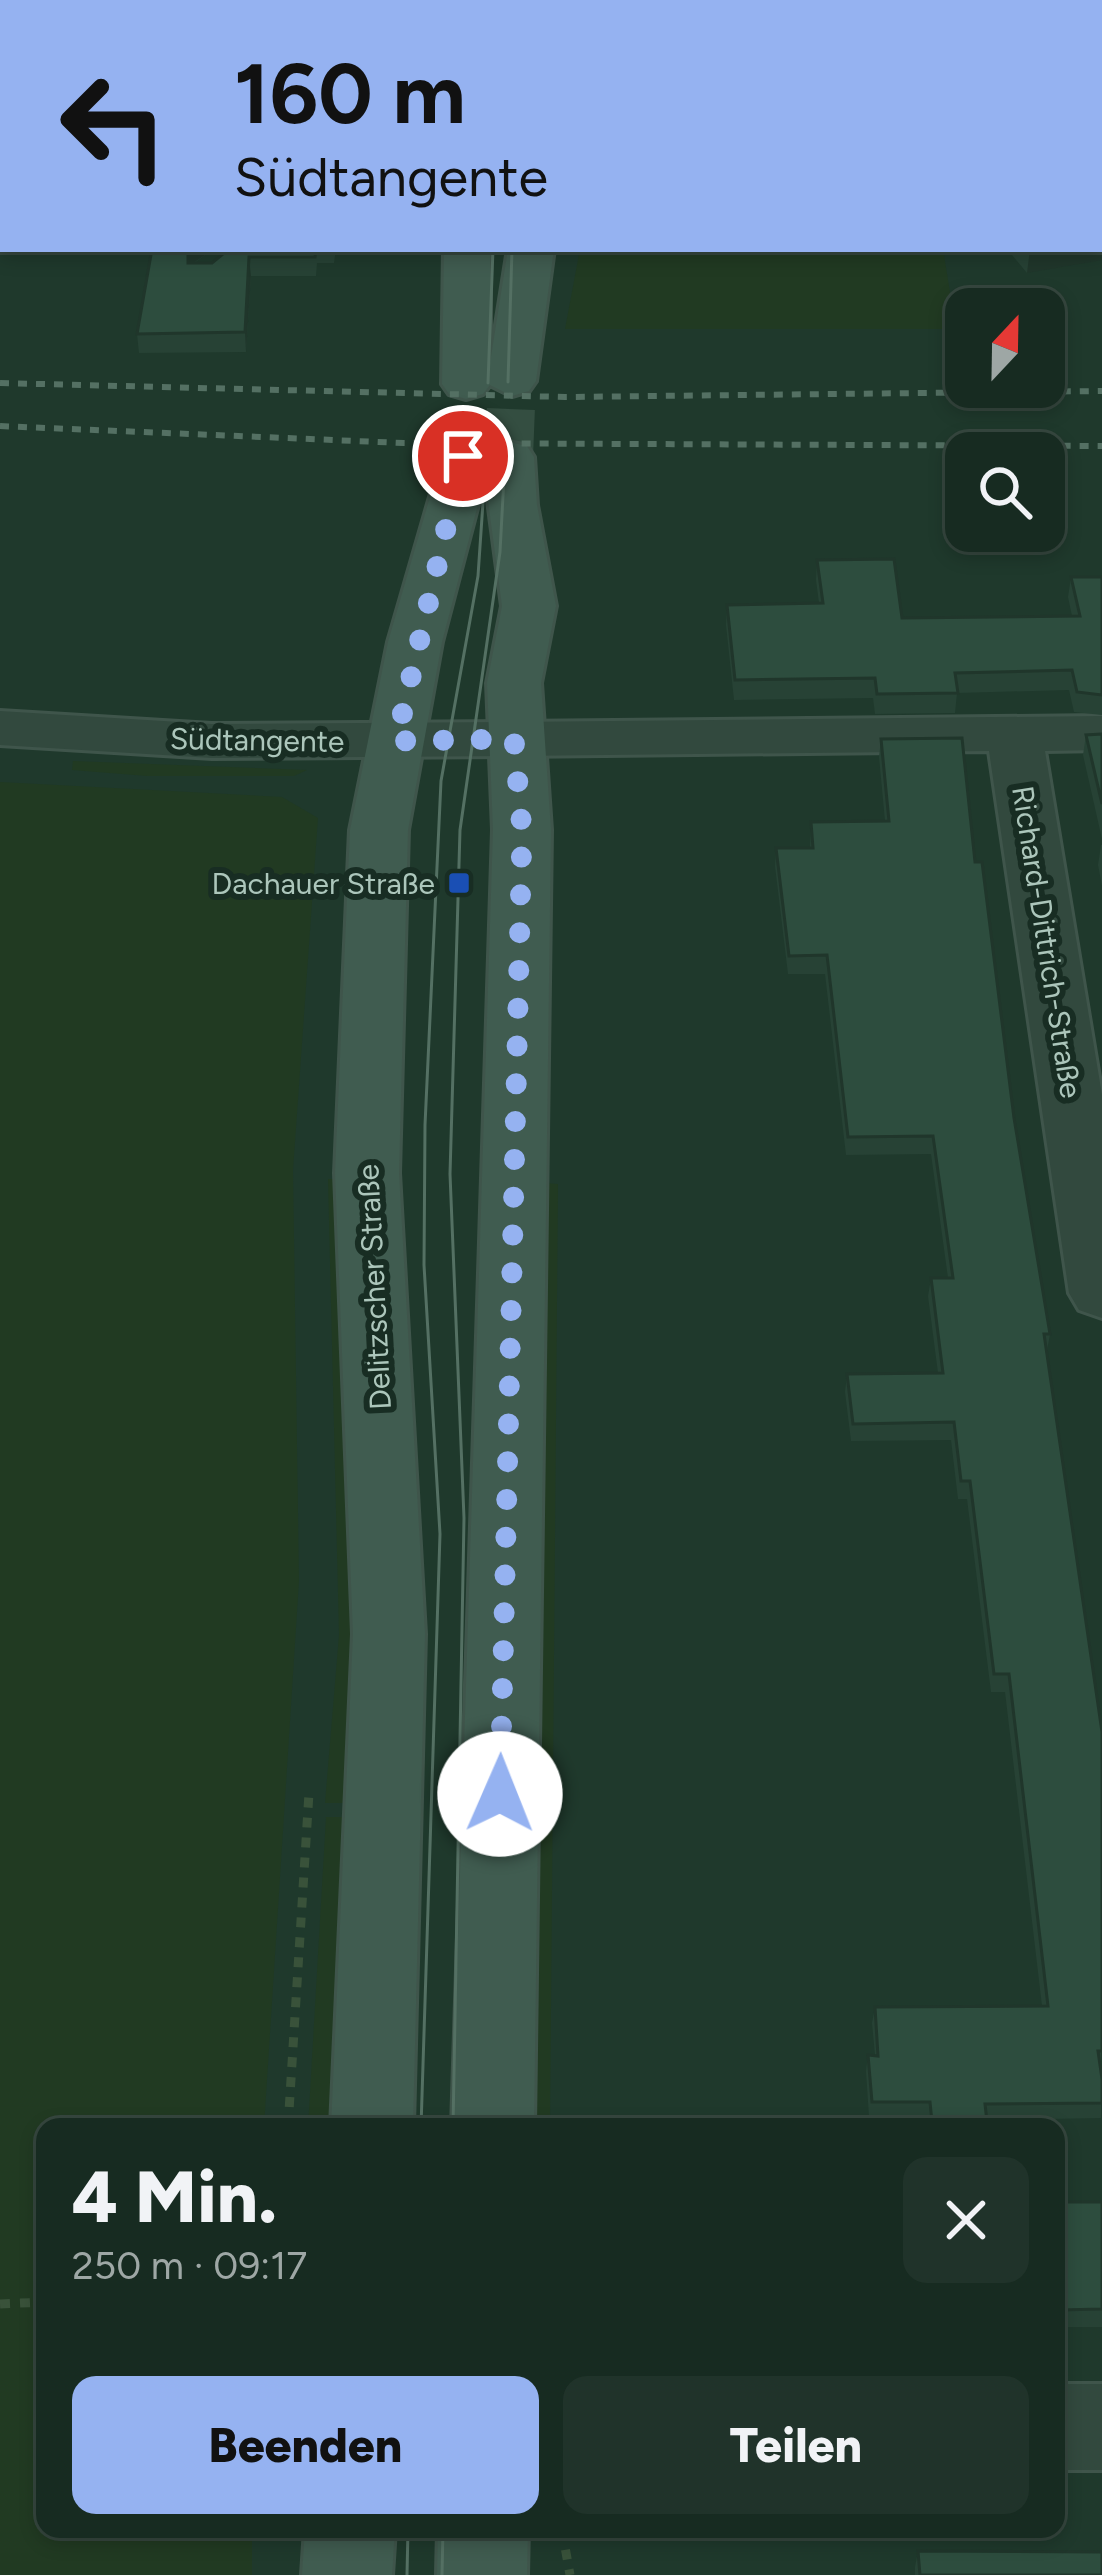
<!DOCTYPE html>
<html lang="de">
<meta charset="utf-8">
<style>
body{margin:0;font-family:Figtree,sans-serif;background:#20332a;color:#f1f3f6;height:100vh;display:flex;flex-direction:column;font-size:45px;white-space:nowrap}
*{box-sizing:border-box;margin:0}
p{font-size:39px;color:#9ea7a5}
.icon{flex:none;width:66px;height:66px;fill:none;stroke:currentColor;stroke-width:2;stroke-linecap:round;stroke-linejoin:round}
.map{position:relative;flex:1;overflow:hidden}
.side{position:absolute;left:36px;top:2118px;width:1029px;height:420px;display:flex;flex-direction:column;background:#172b21;border-radius:24px;box-shadow:0 6px 18px #0003,0 0 0 3px #36473f}
.side>*{flex:none}
.hud{position:absolute;left:0px;top:0px;width:1104px;height:252px;box-shadow:0 6px 18px #0003,0 0 0 3px #36473f;background:#95b2f1;color:#111;overflow:hidden}
.needle{width:78px;rotate:22deg}
.controls{position:absolute;left:945px;top:288px;display:grid;gap:24px}
.controls a{display:grid;place-items:center;width:120px;height:120px;border-radius:24px;background:#172b21;box-shadow:0 6px 18px #0003,0 0 0 3px #36473f;font-size:60px}
.pin{position:absolute;display:grid;place-items:center;width:102px;height:102px;color:#fff;margin:-51px;border:6px solid #fff;border-radius:50%;box-shadow:0 3px 12px #0007}
.me{position:absolute;width:132px;margin:-66px;rotate:1deg;stroke-linejoin:round;filter:drop-shadow(0 0 9px #0008)}
.turn{display:flex;align-items:center;gap:42px;height:252px;padding:0 36px;font-size:54px}
.turn .icon{width:156px;height:156px;stroke-width:2.5}
.turn b{display:block;font-size:84px;line-height:102px}
.round{display:grid;place-items:center;flex:none;width:126px;height:126px;border-radius:24px;background:#20332a}
.summary{display:flex;align-items:center;justify-content:space-between;height:204px;padding:0 36px}
h1{font-size:72px;font-weight:800;line-height:90px}
.primary-button{display:flex;gap:24px;margin-top:auto;padding:24px 36px}
.primary-button a{flex:1;height:138px;border-radius:24px;background:#95b2f1;color:#111;font-size:48px;font-weight:800;line-height:138px;text-align:center}
.primary-button a+a{background:#20332a;color:#f1f3f6}
.map>svg:first-child{display:block}
.green{fill:#213a22}
.lines{fill:none;stroke-linecap:round;stroke-linejoin:round}
.secondary-tunnel{stroke:#344e41;stroke-width:48;stroke-dasharray:48 24;stroke-linecap:butt}
.minor-casing{stroke:#3f554b;stroke-width:6}
.tertiary-casing{stroke:#3f554b;stroke-width:6}
.secondary-casing{stroke:#3f554b;stroke-width:6}
.path-far1{stroke:#39523a;stroke-width:6;stroke-dasharray:6 6;stroke-linecap:butt}
.path{stroke:#39523a;stroke-width:9;stroke-dasharray:10 10;stroke-linecap:butt}
.minor{fill:#32493e;fill-rule:evenodd}
.tertiary{fill:#32493e;fill-rule:evenodd}
.secondary{fill:#405c50;fill-rule:evenodd}
.tram{stroke:#547063;stroke-width:3}
.rail{stroke:#547063;stroke-width:6;stroke-dasharray:9 9;stroke-linecap:butt}
.wall{fill:#274235}
.shaded-wall{fill:#20362b}
.building{fill:#2d4d3e;stroke:#20362b;stroke-width:3}
.route{stroke:#95b2f1;stroke-width:21;stroke-dasharray:0 37.8}
.transit-dot{fill:#1a4fb4;stroke:#182d23;stroke-width:4.5}
.labels{text-anchor:middle;dominant-baseline:central;stroke-width:12;stroke-linejoin:round;paint-order:stroke}
.street-label{font-size:30px;fill:#acc6bb;stroke:#182d23}
.poi-label{font-size:30px;fill:#acc6bb;stroke:#182d23;text-anchor:end}
</style>
<div class="map">
<svg width="1102" height="2575" viewBox="0 0 1102 2575">
<rect width="100%" height="100%" fill="#1f392c"/>
<!-- green -->
<path class="green" d="M 580,249 L 943,249 L 956,329 L 565,329 Z
M 73,761 L 307,770 L 294,776 L 147,776 L 72,770 Z
M 0,782 L 282,797 L 318,818 L 293,1170 L 299,1581 L 264,2127 L 45,2127 L 45,2529 L 252,2529 L 252,2575 L 0,2575 Z
M 328,1179 L 346,1179 L 357,1453 L 351,1803 L 325,1803 L 339,1635 Z
M 532,1182 L 558,1184 L 550,2127 L 516,2127 Z
M 326,1817 L 350,1817 L 334,2127 L 308,2127 Z"/>
<g class="lines">
<!-- secondary-tunnel -->
<path class="secondary-tunnel" d="M 509,457 L 512,381"/>
<defs>
<path id="minor" d="M 1102,716 L 1102,750 L 1045,751 L 1102,1095 L 1102,1318 L 1079,1310 L 1069,1293 L 989,751 L 514,756 L 494,751 L 486,739 L 494,727 L 514,722 Z
M 1056,2384 L 1102,2384 L 1102,2470 L 1056,2470 Z"/>
<path id="tertiary" d="M 400,0 L 442,0 L 443,3 L 401,3 Z
M 456,0 L 498,0 L 499,3 L 457,3 Z
M 0,711 L 212,724 L 514,722 L 534,727 L 542,739 L 534,751 L 514,756 L 212,758 L 0,745 Z"/>
<path id="secondary" d="M 1102,1 L 1102,27 L 1101,28 L 1101,3 L 1096,3 Z
M 444,249 L 490,249 L 490,363 L 508,249 L 554,249 L 536,381 L 529,391 L 512,396 L 490,385 L 483,394 L 466,399 L 449,394 L 442,384 Z
M 463,441 L 481,445 L 486,453 L 509,442 L 527,446 L 534,457 L 537,505 L 556,606 L 541,683 L 551,830 L 534,2127 L 452,2127 L 493,830 L 487,683 L 502,606 L 485,478 L 442,642 L 408,830 L 399,1173 L 425,1634 L 413,2127 L 331,2127 L 353,1634 L 335,1173 L 350,830 L 388,642 L 445,445 Z
M 305,2529 L 395,2529 L 392,2575 L 302,2575 Z
M 438,2529 L 528,2529 L 527,2575 L 437,2575 Z"/>
</defs>
<!-- minor casing -->
<use href="#minor" class="minor-casing"/>
<!-- tertiary casing -->
<use href="#tertiary" class="tertiary-casing"/>
<!-- secondary casing -->
<use href="#secondary" class="secondary-casing"/>
<!-- path-far1 -->
<path class="path-far1" d="M 1038,3 L 1050,0"/>
<!-- path -->
<path class="path" d="M 288,2127 L 309,1793
M 0,2304 L 45,2302
M 562,2530 L 570,2575"/>
<!-- minor -->
<use href="#minor" class="minor"/>
<!-- tertiary -->
<use href="#tertiary" class="tertiary"/>
<!-- secondary -->
<use href="#secondary" class="secondary"/>
<!-- tram -->
<path class="tram" d="M 508,382 L 512,249
M 488,383 L 493,249
M 421,2127 L 440,1534 L 424,1265 L 425,1125 L 441,781 L 478,576 L 486,458
M 453,2127 L 464,1518 L 450,1174 L 460,830 L 500,552 L 505,458
M 407,2575 L 408,2529
M 442,2575 L 443,2529"/>
<!-- rail -->
<path class="rail" d="M 0,383 L 565,397 L 1102,391
M 0,426 L 404,443 L 1102,446"/>
</g>
<!-- wall -->
<path class="wall" d="M 152,249 L 214,249 L 194,263 L 212,263 L 229,249 L 336,249 L 334,263 L 317,263 L 316,276 L 251,276 L 246,352 L 139,353 L 137,334 Z
M 1007,249 L 1101,249 L 1027,273 Z
M 817,560 L 902,618 L 1072,616 L 1068,597 L 1071,577 L 1102,577 L 1102,715 L 1074,712 L 1069,690 L 957,693 L 955,713 L 875,714 L 873,698 L 734,700 L 726,625 L 727,605 L 819,603 L 816,580 Z
M 1102,734 L 1102,839 L 1083,755 L 1086,735 Z
M 881,739 L 975,862 L 1014,1118 L 1050,1334 L 1047,1351 L 1102,1732 L 1101,2118 L 987,2120 L 986,2127 L 928,2127 L 927,2118 L 869,2117 L 866,2071 L 868,2055 L 875,2055 L 872,2023 L 875,2007 L 1042,2006 L 1005,1692 L 991,1692 L 967,1499 L 958,1499 L 951,1440 L 851,1441 L 845,1392 L 847,1374 L 938,1373 L 928,1296 L 931,1278 L 948,1278 L 931,1154 L 846,1155 L 825,974 L 788,974 L 775,866 L 776,848 L 810,848 L 811,822 L 885,821 L 879,757 Z
M 1101,845 L 1102,845 L 1102,886 L 1098,865 Z
M 1056,2202 L 1102,2202 L 1102,2327 L 1056,2327 Z
M 918,2551 L 1102,2575 L 915,2575 L 915,2567 Z"/>
<!-- shaded-wall -->
<path class="shaded-wall" d="M 1101,234 L 1102,260 L 1027,273 L 1030,249 L 1101,249 Z
M 188,249 L 214,249 L 190,265 L 188,263 Z
M 249,257 L 251,276 L 246,352 L 245,332 Z"/>
<!-- building -->
<path class="building" d="M 141,0 L 332,0 L 333,3 L 141,3 Z
M 555,0 L 659,0 L 660,3 L 556,3 Z
M 1101,133 L 1102,134 L 1101,234 Z
M 152,249 L 188,249 L 188,263 L 212,263 L 229,249 L 316,249 L 315,257 L 249,257 L 245,332 L 137,334 Z
M 894,559 L 902,618 L 1080,616 L 1071,577 L 1102,577 L 1102,695 L 1077,692 L 1072,670 L 955,673 L 958,693 L 877,694 L 875,678 L 735,680 L 727,605 L 823,603 L 817,560 Z
M 1102,734 L 1102,804 L 1086,735 Z
M 962,738 L 975,862 L 982,862 L 1014,1118 L 1050,1334 L 1044,1334 L 1102,1732 L 1102,2051 L 1098,2051 L 1102,2079 L 1102,2103 L 985,2104 L 987,2122 L 932,2122 L 930,2102 L 872,2102 L 868,2055 L 878,2056 L 875,2007 L 1048,2006 L 1009,1674 L 994,1674 L 970,1481 L 961,1481 L 954,1422 L 853,1424 L 847,1374 L 943,1373 L 931,1278 L 953,1278 L 933,1136 L 848,1137 L 827,955 L 789,956 L 776,848 L 813,848 L 811,822 L 889,821 L 881,739 Z
M 1056,2202 L 1102,2202 L 1102,2309 L 1060,2310 L 1056,2278 Z
M 918,2551 L 1102,2552 L 1102,2575 L 920,2575 Z"/>
<g class="lines">
<!-- route -->
<path class="route" d="M 463,456 L 396,741 L 514,739 L 522,830 L 500,1794"/>
</g>
<!-- markers -->
<rect class="transit-dot" x="447" y="871" width="24" height="24" rx="6"/>
<g class="labels">
<!-- street labels -->
<g class="street-label">
<text transform="translate(257 740) rotate(1)">Südtangente</text>
<text transform="translate(1047 942) rotate(81)">Richard-Dittrich-Straße</text>
<text transform="translate(374 1287) rotate(-93)">Delitzscher Straße</text>
</g>
<!-- poi labels -->
<g class="poi-label">
<text x="435" y="883">Dachauer Straße</text>
</g>
</g>
</svg>
<div class="controls">
<a><svg class="needle" viewBox="-14 -14 28 28"><path d="M0-13l5 13h-10z" fill="#e53935"/><path d="M0 13l5-13h-10z" fill="#9ea7a5"/></svg></a>
<a><svg class="icon" aria-label="search" viewBox="0 0 24 24"><circle cx="10" cy="10" r="6"/><path d="M15 15l6 6"/></svg></a>
</div>
<div class="pin" style="left:463px;top:456px;background:#d93025"><svg class="icon" aria-label="arrive" viewBox="0 0 24 24"><path d="M6 21V4h12l-3 4 3 4H6"/></svg></div>
<svg class="me" style="left:500px;top:1794px" viewBox="-20 -20 40 40"><circle r="19" fill="#fff"/><path d="M0-13L10 11 0 6-10 11z" fill="#95b2f1"/></svg>
<div class="hud">
<div class="turn"><svg class="icon" aria-label="left" viewBox="0 0 24 24"><path d="M17 20v-9H6M10 6l-5 5 5 5"/></svg><div><b>160 m</b>Südtangente</div></div>
</div>
<section class="side">
<div class="summary"><div><h1>4 Min.</h1><p>250 m · 09:17</p></div><a class="round"><svg class="icon" aria-label="close" viewBox="0 0 24 24"><path d="M6 6l12 12M18 6L6 18"/></svg></a></div>
<div class="primary-button"><a>Beenden</a><a>Teilen</a></div>
</section>
</div>
